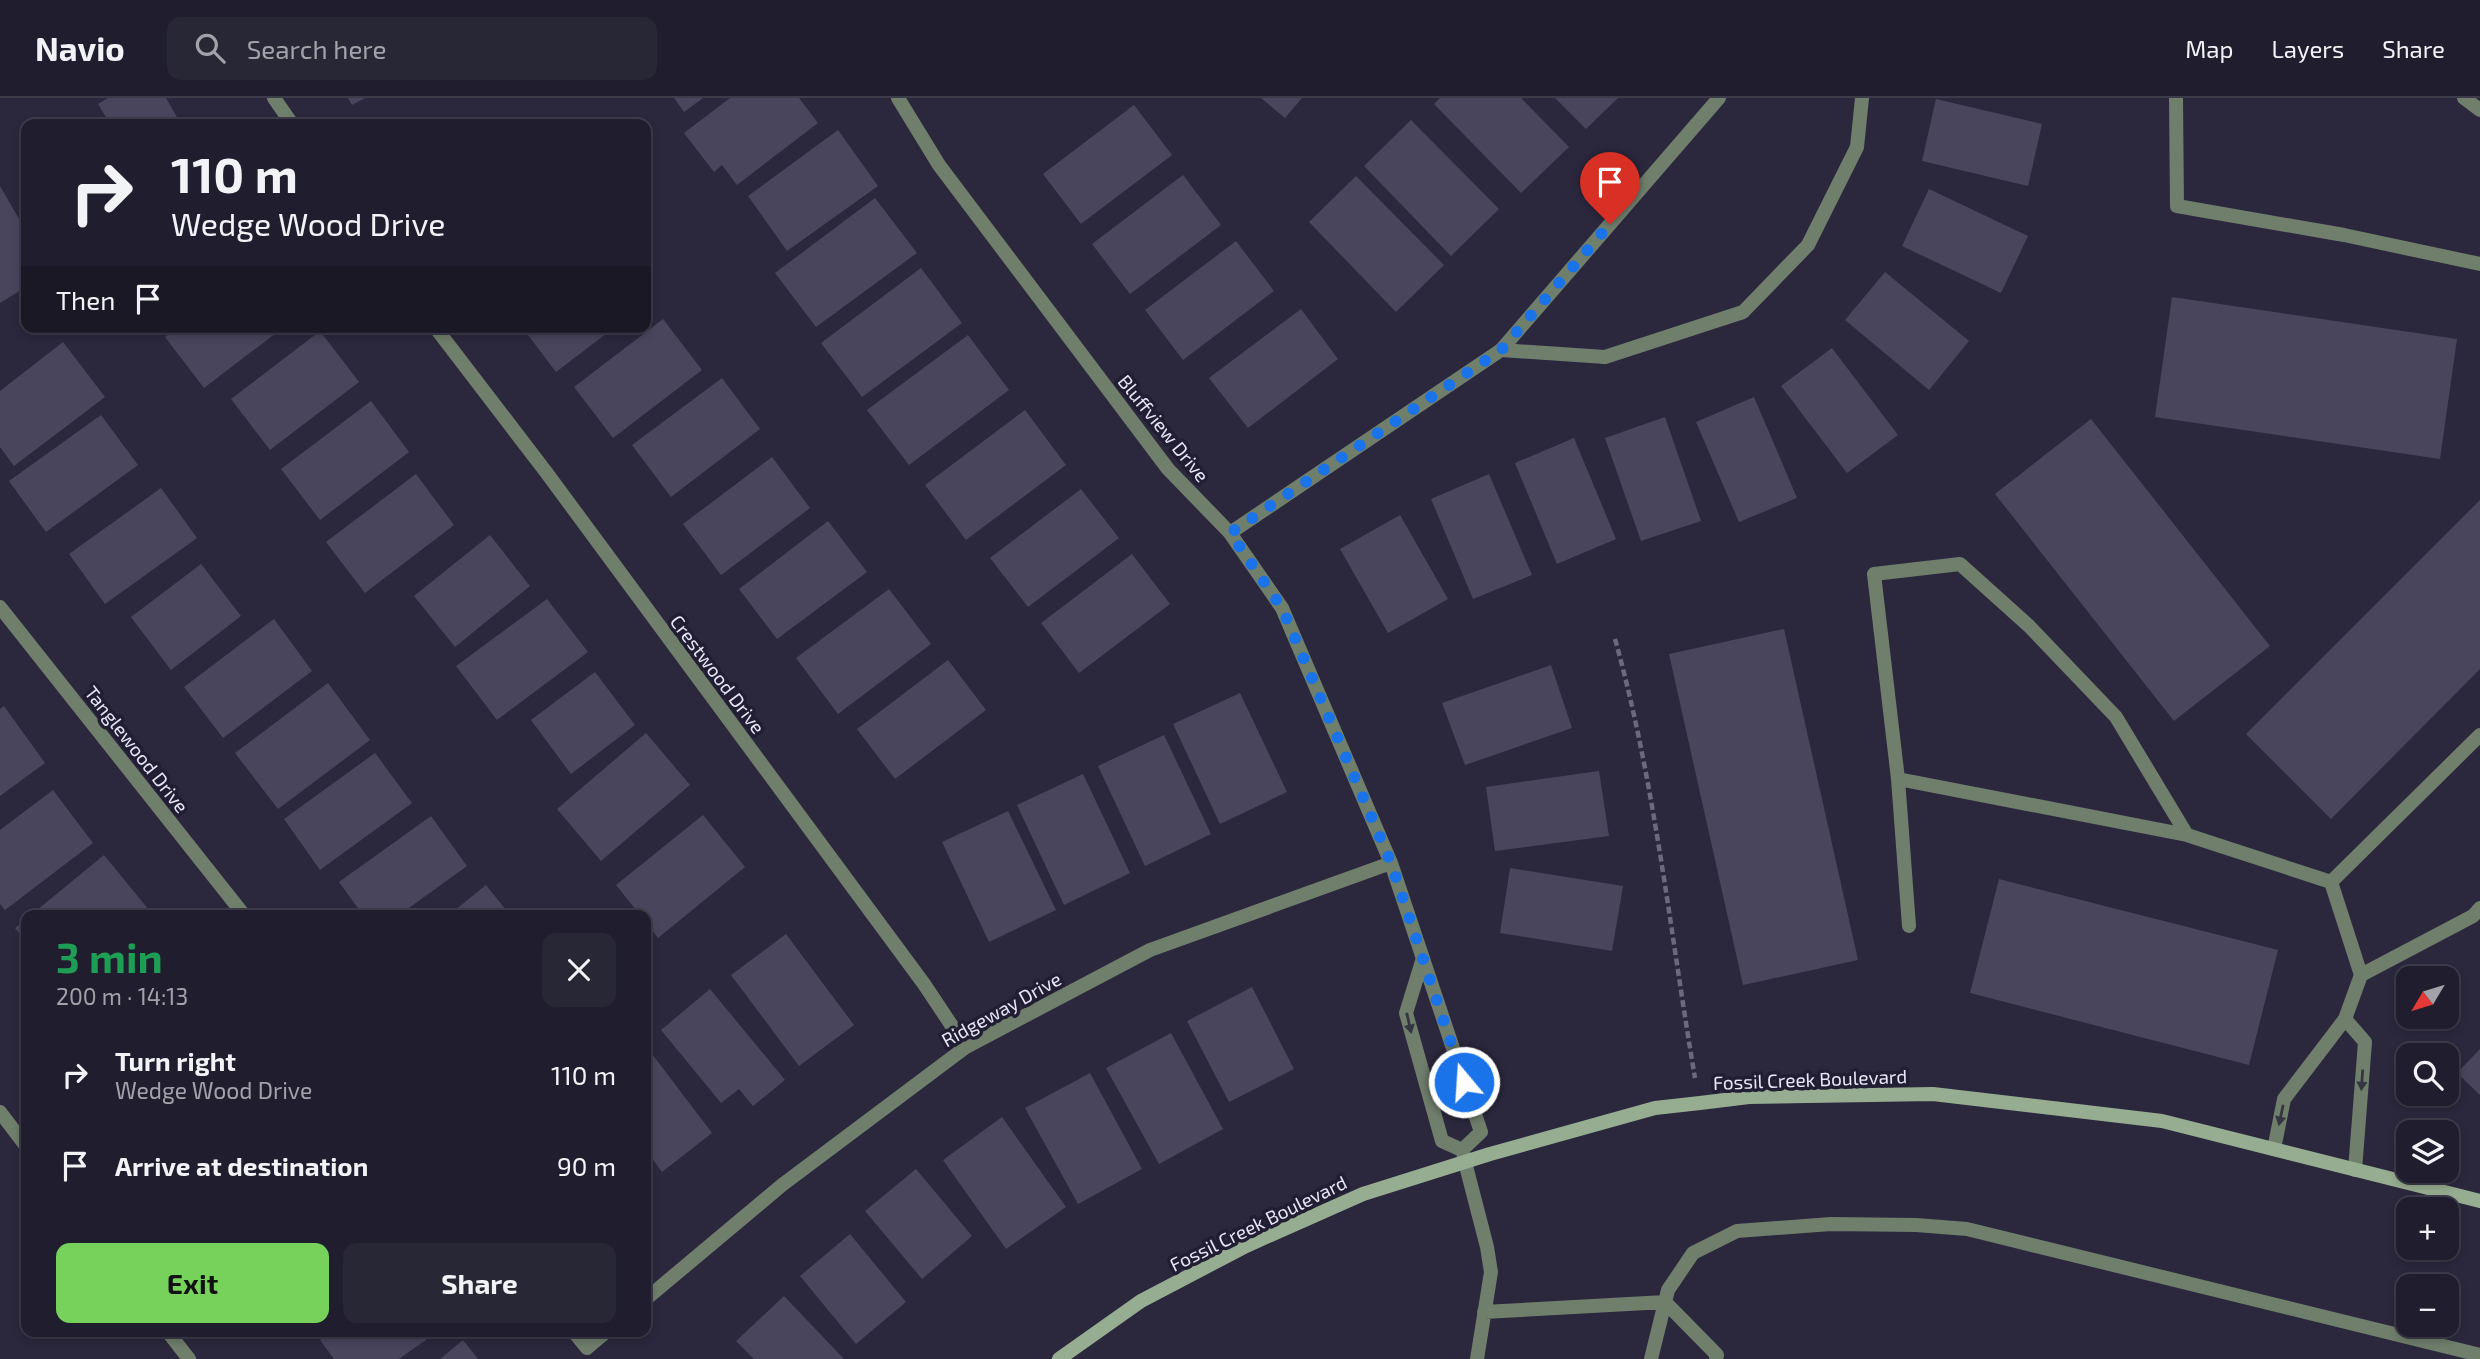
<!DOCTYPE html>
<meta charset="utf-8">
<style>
body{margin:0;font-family:"Exo 2",sans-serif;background:#282736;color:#f1f3f6;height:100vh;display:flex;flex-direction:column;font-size:26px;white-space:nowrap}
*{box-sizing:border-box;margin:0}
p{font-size:23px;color:#a2a2aa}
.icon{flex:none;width:38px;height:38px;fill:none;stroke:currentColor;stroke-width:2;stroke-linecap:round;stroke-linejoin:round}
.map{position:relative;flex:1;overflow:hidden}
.panel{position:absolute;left:21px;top:812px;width:630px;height:427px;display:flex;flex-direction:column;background:#201e2e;border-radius:14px;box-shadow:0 4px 10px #0003,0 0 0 2px #3d3c4a}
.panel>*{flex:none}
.banner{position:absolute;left:21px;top:21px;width:630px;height:214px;border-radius:14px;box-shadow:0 4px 10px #0003,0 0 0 2px #3d3c4a;background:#201e2e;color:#f1f3f6;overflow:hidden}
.needle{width:46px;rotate:232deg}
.fabs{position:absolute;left:2396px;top:868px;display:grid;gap:14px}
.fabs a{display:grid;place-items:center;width:63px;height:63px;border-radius:14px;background:#201e2e;box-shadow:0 4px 10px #0003,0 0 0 2px #3d3c4a;font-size:35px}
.pin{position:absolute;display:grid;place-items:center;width:60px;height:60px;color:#fff;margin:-72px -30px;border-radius:50% 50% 50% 0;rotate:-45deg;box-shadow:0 0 7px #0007}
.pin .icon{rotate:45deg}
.me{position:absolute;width:77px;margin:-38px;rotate:342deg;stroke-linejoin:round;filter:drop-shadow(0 0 5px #0008)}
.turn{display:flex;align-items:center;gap:24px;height:147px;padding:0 35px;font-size:32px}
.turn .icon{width:91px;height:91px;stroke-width:2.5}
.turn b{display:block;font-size:49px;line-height:60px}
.then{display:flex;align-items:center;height:66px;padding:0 35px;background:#0003;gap:14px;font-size:26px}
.round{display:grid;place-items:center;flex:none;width:74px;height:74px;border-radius:14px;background:#282736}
.head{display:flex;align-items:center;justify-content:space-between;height:119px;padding:0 35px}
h1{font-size:42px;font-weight:700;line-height:52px;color:#1e9e55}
.cta{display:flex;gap:14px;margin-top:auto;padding:14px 35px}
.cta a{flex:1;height:80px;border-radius:14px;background:#76d25a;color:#111;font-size:28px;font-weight:700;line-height:80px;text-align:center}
.cta a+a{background:#282736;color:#f1f3f6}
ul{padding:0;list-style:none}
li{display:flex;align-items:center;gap:21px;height:91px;padding:0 35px}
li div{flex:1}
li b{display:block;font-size:26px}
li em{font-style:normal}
header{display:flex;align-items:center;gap:42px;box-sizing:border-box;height:98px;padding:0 35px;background:#201e2e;border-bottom:2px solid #3d3c4a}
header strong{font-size:33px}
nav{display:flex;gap:38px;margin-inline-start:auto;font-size:24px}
.search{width:490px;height:63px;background:#282736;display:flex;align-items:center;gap:18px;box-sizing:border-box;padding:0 24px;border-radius:14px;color:#a2a2aa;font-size:26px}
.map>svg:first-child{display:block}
.building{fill:#48455d}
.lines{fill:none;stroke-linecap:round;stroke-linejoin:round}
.path{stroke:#6b697c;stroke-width:4.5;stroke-dasharray:7 3.5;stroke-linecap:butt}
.service{stroke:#707e6c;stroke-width:14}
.minor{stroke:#707e6c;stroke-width:14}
.tertiary{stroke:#707e6c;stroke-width:14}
.secondary{stroke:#97ad91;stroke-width:14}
.oneway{fill:#353642}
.route{stroke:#1a73e8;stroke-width:12;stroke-dasharray:0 21.6}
.labels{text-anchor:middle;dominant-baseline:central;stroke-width:7;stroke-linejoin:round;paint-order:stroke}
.street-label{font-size:19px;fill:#e8e7f6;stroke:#211e34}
</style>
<header>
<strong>Navio</strong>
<div class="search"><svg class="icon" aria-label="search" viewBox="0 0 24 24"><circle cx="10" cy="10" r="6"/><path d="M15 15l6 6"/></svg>Search here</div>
<nav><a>Map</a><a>Layers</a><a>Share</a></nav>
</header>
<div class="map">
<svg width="2480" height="1261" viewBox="0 0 2480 1261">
<rect width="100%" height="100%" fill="#2b283e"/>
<!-- building -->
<path class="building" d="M 108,0 L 166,0 L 181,26 L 110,26 L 98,6 Z
M 348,0 L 365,0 L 352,7 Z
M 674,0 L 703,0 L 684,14 Z
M 730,0 L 799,0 L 818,25 L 737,87 L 722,67 L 714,74 L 684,35 Z
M 1261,0 L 1302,0 L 1285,20 Z
M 1440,0 L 1521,0 L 1569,49 L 1521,95 L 1434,6 Z
M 1555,0 L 1618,0 L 1586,31 Z
M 1936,1 L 2042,26 L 2028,88 L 1922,63 Z
M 1134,7 L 1172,57 L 1081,126 L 1043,76 Z
M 1411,22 L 1499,111 L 1451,158 L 1364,68 Z
M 838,32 L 878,88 L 787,153 L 748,98 Z
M 1183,77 L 1221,127 L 1130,196 L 1092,146 Z
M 1356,78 L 1444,167 L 1396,214 L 1309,124 Z
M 0,88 L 26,133 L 26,189 L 0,205 Z
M 1929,91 L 2028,138 L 2001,195 L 1902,148 Z
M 875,100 L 917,155 L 816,229 L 775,175 Z
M 1236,143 L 1274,193 L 1183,262 L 1145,212 Z
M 921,170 L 962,225 L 862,299 L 821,245 Z
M 1885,174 L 1969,243 L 1929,292 L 1845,222 Z
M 2172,199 L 2457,241 L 2440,361 L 2155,319 Z
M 1301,211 L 1338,261 L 1248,330 L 1209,280 Z
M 663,221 L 702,272 L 613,340 L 574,289 Z
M 178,229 L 284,229 L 204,290 L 165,239 Z
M 522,229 L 615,229 L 556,274 Z
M 320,233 L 359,284 L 270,352 L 231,301 Z
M 968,237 L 1009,292 L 909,367 L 867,312 Z
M 63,244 L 105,299 L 14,368 L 0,349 L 0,293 Z
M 1832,250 L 1898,337 L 1847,375 L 1781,288 Z
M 722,280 L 760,331 L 671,399 L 632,347 Z
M 1754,299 L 1797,400 L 1739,424 L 1696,324 Z
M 371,303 L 409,354 L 320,422 L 281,371 Z
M 1025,312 L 1066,367 L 966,442 L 925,387 Z
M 101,317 L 138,367 L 46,434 L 9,383 Z
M 1665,319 L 1701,423 L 1641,443 L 1605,340 Z
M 2091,321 L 2270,548 L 2174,623 L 1995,396 Z
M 1574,340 L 1616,441 L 1557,466 L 1515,365 Z
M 772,359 L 810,410 L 721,477 L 683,426 Z
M 416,376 L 454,427 L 365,495 L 326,444 Z
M 1489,376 L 1532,477 L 1473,501 L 1431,401 Z
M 161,390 L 197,440 L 105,506 L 69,456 Z
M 1081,391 L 1119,440 L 1028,509 L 990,460 Z
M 2480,402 L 2480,571 L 2331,721 L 2246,636 Z
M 1400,417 L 1448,501 L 1388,535 L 1340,451 Z
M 828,423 L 867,474 L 777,541 L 739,491 Z
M 490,437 L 530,488 L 455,549 L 414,498 Z
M 1132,456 L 1170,506 L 1079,575 L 1041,525 Z
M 201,466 L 241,518 L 171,572 L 131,519 Z
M 889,491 L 931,546 L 838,616 L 796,560 Z
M 547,501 L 588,554 L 497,622 L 456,568 Z
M 274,521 L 312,573 L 223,640 L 184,589 Z
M 1784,531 L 1858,862 L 1743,887 L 1669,556 Z
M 948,562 L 986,612 L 895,681 L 857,631 Z
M 1551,567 L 1572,630 L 1465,667 L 1442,605 Z
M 595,574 L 635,627 L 571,676 L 531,622 Z
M 328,585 L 370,642 L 278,711 L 235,655 Z
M 1240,595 L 1287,694 L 1220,726 L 1173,626 Z
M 4,608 L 45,665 L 0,698 L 0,611 Z
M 646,635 L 690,687 L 601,763 L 557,711 Z
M 1164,637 L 1211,736 L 1145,768 L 1098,668 Z
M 375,655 L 412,705 L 320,772 L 284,721 Z
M 1599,673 L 1609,738 L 1495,753 L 1486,689 Z
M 1083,676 L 1130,775 L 1064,807 L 1017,707 Z
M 53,692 L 93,745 L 5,812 L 0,806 L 0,732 Z
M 1008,713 L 1056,812 L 989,844 L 942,744 Z
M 703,717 L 745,769 L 658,840 L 646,824 L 646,817 L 640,817 L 616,787 Z
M 431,718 L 467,768 L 399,817 L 363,817 L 339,784 Z
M 104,757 L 149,812 L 142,817 L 31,817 Z
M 1510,770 L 1623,788 L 1612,853 L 1500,835 Z
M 1999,781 L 2278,852 L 2249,967 L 1970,895 Z
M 486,787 L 510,817 L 449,817 Z
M 26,821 L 26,844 L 15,830 Z
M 786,836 L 854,927 L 799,968 L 731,877 Z
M 1252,889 L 1294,971 L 1229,1004 L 1187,923 Z
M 710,891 L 785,982 L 753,1008 L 739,991 L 721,1005 L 661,932 Z
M 1171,935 L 1223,1031 L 1159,1066 L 1106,970 Z
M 646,948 L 712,1035 L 662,1074 L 646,1052 Z
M 2480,951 L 2480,997 L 2457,975 Z
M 1090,975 L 1142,1071 L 1078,1106 L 1025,1010 Z
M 1002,1019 L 1066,1109 L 1006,1151 L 943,1062 Z
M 916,1071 L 972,1138 L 922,1181 L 865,1113 Z
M 850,1136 L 906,1204 L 856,1246 L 800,1178 Z
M 784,1198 L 844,1261 L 754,1261 L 736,1243 Z
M 331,1234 L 437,1234 L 399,1261 L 334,1261 L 320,1242 Z
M 463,1242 L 478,1261 L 440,1261 Z"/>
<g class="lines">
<!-- path -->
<path class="path" d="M 1615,541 C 1655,684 1670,834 1695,980"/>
<!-- service -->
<path class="service" d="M 2176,0 L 2177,108 L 2344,137 L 2480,166
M 2464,0 L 2480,12
M 1501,252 L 1605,259 L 1743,214 L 1808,147 L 1857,49 L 1862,0
M 1898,681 L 1909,828
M 2187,737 L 2116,619 L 2029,528 L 1960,466 L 1874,476 L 1898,681 L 2187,737 L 2331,784 L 2361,877 L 2345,921 L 2284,1001 L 2274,1051
M 2331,784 L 2480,637
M 2361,877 L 2473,818 L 2480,810
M 2345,921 L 2365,944 L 2355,1072
M 1465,1064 L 1487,1149 L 1491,1174 L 1477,1261
M 1484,1214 L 1665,1204 L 1717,1257 L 1716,1261
M 1651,1261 L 1668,1192 L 1693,1155 L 1737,1133 L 1831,1126 L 1916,1127 L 1967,1131 L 2480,1257"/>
<!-- minor -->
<path class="minor" d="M 274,0 L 292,26
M 898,0 L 939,67 L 1168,371 L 1230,435 L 1282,510 L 1391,765 L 1481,1034 L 1462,1052
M 435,229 L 546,374 L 924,886 L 966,949
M 1230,435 L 1501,252 L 1719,0
M 0,509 L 244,817
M 1423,860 L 1406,915 L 1442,1043 L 1462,1052 L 1464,1058
M 646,1201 L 782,1087 L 966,949 L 1150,852 L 1391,765
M 574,1234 L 587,1250 L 606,1234"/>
<!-- tertiary -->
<path class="tertiary" d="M 0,1014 L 26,1048
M 168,1234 L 189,1261"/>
<!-- secondary -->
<path class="secondary" d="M 1059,1261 L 1141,1203 L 1246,1148 L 1363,1096 L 1490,1056 L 1655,1010 L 1700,1005 L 1749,999 L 1933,996 L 2162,1023 L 2480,1103"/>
</g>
<!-- one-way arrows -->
<defs><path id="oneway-solid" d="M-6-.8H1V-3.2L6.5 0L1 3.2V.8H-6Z" transform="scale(1.75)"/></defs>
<g class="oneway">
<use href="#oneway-solid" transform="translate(1409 925) rotate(77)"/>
<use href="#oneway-solid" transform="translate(2362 982) rotate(94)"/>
<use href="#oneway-solid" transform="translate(2281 1017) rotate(102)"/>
</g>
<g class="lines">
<!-- route -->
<path class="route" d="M 1464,984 L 1391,765 L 1282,510 L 1230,435 L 1501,252 L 1610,126"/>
</g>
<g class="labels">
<!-- street labels -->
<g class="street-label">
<text transform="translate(1164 330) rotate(51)">Bluffview Drive</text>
<text transform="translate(718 576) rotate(53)">Crestwood Drive</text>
<text transform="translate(137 651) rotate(52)">Tanglewood Drive</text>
<text transform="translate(1001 911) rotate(-29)">Ridgeway Drive</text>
<text transform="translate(1810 981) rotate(-2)">Fossil Creek Boulevard</text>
<text transform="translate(1258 1125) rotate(-26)">Fossil Creek Boulevard</text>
</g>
</g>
</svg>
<div class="fabs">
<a><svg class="needle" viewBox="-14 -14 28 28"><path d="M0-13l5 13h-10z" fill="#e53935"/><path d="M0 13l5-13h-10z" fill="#a2a2aa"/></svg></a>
<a><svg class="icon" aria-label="search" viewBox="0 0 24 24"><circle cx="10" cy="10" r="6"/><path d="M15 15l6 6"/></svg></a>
<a><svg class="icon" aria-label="layers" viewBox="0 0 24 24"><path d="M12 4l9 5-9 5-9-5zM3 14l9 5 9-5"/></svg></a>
<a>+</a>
<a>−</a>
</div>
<div class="pin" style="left:1610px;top:126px;background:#d93025"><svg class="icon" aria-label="arrive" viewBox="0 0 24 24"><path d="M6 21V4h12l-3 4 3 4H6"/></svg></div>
<svg class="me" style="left:1464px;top:984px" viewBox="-20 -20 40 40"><circle r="17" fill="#1a73e8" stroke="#fff" stroke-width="3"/><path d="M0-11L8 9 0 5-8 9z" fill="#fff"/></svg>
<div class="banner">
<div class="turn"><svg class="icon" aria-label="right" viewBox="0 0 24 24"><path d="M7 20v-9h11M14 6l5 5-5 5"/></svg><div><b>110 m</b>Wedge Wood Drive</div></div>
<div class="then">Then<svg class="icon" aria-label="arrive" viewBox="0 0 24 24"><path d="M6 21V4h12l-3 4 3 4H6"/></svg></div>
</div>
<section class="panel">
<div class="head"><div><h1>3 min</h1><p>200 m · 14:13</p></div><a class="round"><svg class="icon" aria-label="close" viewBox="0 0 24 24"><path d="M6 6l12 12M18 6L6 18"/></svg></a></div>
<ul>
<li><svg class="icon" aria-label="right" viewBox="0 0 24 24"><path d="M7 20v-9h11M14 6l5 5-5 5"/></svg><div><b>Turn right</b><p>Wedge Wood Drive</p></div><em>110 m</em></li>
<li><svg class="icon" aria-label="arrive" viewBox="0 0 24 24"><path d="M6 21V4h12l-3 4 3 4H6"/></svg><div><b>Arrive at destination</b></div><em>90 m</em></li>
</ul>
<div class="cta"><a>Exit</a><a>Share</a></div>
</section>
</div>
